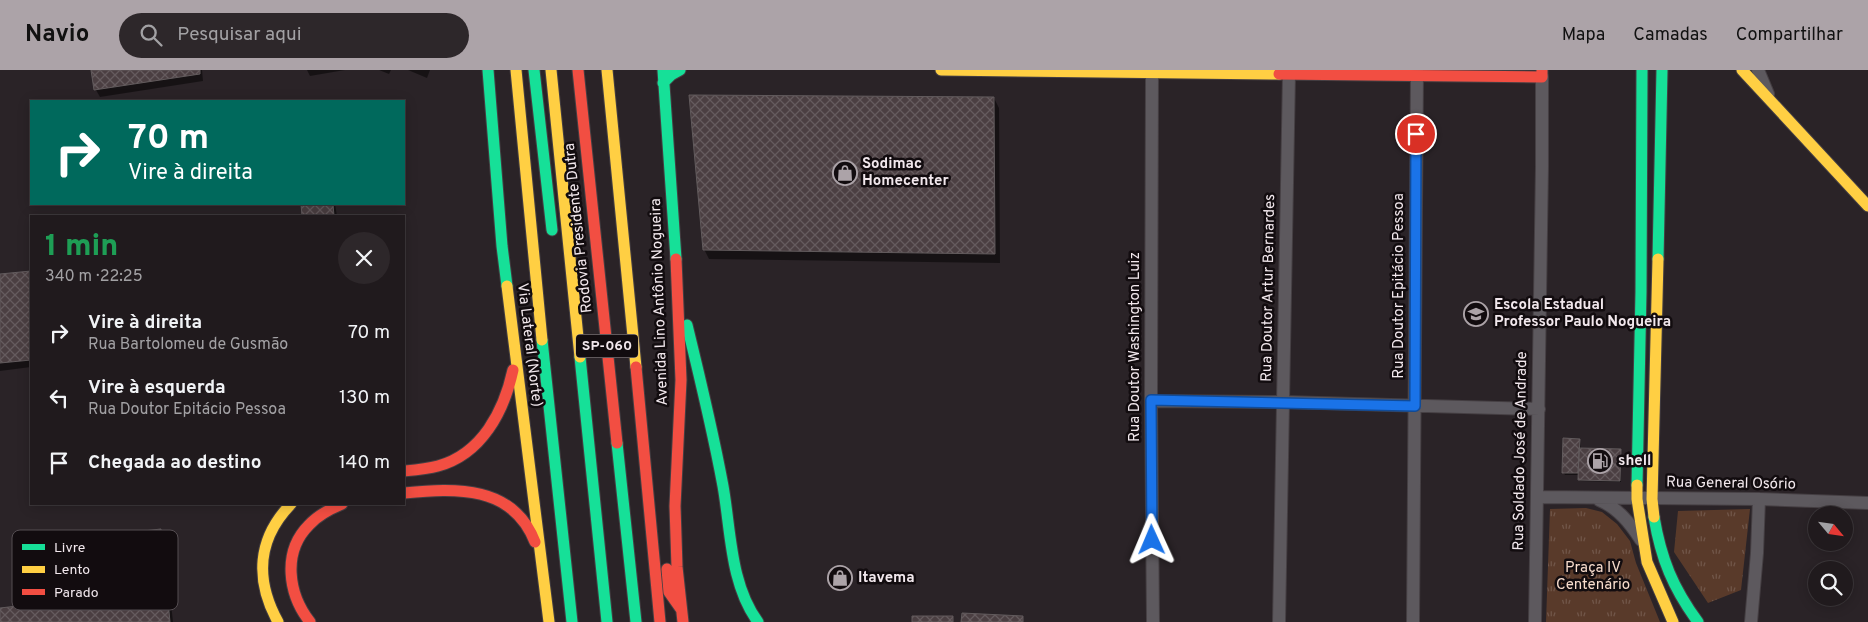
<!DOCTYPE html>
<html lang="pt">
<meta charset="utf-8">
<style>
body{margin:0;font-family:Overpass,sans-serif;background:#2d272a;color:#f1f3f6;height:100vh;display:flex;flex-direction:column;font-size:19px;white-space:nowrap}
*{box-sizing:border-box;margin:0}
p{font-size:16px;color:#a2a1a4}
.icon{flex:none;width:28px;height:28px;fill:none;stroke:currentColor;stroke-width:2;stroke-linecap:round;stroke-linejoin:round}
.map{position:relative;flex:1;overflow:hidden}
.details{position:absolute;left:30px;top:145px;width:375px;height:290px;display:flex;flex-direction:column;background:#201a1d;border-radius:0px;box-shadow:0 2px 12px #0003,0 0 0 1px #3d383b}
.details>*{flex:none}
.guide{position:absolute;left:30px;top:30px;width:375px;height:105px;border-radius:0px;box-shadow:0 2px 12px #0003,0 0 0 1px #3d383b;background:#00695c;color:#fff;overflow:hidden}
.needle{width:32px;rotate:119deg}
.tools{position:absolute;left:1808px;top:436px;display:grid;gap:10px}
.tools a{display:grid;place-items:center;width:45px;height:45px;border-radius:50%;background:#201a1d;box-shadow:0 2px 12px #0003,0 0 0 1px #3d383b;font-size:25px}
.pin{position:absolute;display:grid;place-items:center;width:42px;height:42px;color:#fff;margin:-21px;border:2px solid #fff;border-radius:50%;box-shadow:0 1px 5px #0007}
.me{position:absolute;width:55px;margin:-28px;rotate:359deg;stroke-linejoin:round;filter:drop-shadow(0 0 4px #0008)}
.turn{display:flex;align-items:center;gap:18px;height:105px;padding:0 15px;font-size:22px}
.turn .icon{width:65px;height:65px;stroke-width:2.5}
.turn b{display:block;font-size:35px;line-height:42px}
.round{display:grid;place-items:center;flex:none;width:52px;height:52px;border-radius:26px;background:#2d272a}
.overview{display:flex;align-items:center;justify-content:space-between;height:85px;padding:0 15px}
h1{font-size:30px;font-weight:800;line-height:38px;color:#1e9e55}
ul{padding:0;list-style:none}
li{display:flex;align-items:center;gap:15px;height:65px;padding:0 15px}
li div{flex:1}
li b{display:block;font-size:19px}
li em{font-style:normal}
header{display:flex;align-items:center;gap:30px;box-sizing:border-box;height:70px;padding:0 25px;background:#aca3a8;color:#111}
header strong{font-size:24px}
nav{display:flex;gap:28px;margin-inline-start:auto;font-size:18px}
.search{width:350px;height:45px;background:#2d272a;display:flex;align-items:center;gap:12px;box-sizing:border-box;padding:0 18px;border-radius:28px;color:#a2a1a4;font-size:19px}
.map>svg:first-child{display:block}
.park{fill:url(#park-tufts)}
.shadow{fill:#0007}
.building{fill:url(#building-cross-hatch);stroke:#625b5d}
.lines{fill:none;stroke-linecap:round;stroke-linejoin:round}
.street-casing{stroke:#453f43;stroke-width:14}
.fast-casing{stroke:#453f43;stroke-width:13}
.slow-casing{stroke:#453f43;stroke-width:13}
.jam-casing{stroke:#453f43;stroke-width:13}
.street{stroke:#5d595e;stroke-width:12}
.fast{stroke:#16e098;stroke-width:11}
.slow{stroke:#ffcf43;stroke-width:11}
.jam{stroke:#f24e42;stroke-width:11}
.route-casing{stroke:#114b97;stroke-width:12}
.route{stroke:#1a73e8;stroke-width:9}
.labels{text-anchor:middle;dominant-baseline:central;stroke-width:5;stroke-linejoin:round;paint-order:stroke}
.shield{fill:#120c0f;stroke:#afa6aa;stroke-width:1}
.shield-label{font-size:14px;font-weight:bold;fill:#f2e8ed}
.poi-label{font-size:15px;font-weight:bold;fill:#f2e8ed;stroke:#120c0f;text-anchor:start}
.street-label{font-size:15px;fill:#f2e8ed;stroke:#120c0f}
.park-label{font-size:15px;fill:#f9ddcd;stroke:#120c0f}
.key{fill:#120c0f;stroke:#554e52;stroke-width:1}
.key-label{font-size:14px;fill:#f2e8ed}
</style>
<header>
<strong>Navio</strong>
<div class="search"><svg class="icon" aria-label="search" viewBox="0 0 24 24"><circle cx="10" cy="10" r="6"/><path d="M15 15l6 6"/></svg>Pesquisar aqui</div>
<nav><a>Mapa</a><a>Camadas</a><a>Compartilhar</a></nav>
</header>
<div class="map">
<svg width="1868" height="552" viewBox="0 0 1868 552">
<defs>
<pattern id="park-tufts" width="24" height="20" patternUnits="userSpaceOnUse" patternTransform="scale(1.25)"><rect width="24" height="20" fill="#593a2a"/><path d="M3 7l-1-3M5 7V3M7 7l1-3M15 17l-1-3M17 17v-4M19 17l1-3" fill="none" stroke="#715649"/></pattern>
<pattern id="building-cross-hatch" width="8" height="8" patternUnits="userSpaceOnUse" patternTransform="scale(1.25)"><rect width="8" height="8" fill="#4b3f42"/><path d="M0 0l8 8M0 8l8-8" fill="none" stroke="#655b5e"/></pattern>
</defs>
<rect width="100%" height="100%" fill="#2a2327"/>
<!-- park -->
<path class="park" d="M 1586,438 L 1602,442 L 1617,454 L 1630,471 L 1636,493 L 1660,552 L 1546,552 L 1550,439 Z
M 1750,439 L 1741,520 L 1708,533 L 1674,482 L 1678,441 Z"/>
<!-- shadow -->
<path class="shadow" d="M 93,0 L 202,0 L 203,11 L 100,27 L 96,20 Z
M 307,0 L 345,0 L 310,6 Z
M 379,0 L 391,0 L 389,4 Z
M 408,0 L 430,0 L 427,8 Z
M 994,28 L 999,38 L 1000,193 L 709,189 L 704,179 Z
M 302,134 L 335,134 L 337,146 L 304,146 Z
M 31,202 L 31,297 L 0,301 L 0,205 Z
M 1580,370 L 1581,379 L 1621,381 L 1621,412 L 1580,411 L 1579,405 L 1565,405 L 1564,403 Z
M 160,461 L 164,468 L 173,552 L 0,552 L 0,539 L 72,531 Z"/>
<!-- building -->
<path class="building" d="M 91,0 L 200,0 L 200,4 L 94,20 Z
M 689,25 L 994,27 L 995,184 L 703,180 Z
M 301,134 L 333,134 L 334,146 L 302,146 Z
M 31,201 L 31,290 L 0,293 L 0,204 Z
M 1563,368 L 1580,369 L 1578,403 L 1562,403 Z
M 1579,378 L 1621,379 L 1620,411 L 1578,410 Z
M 161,459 L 170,552 L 0,552 L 0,538 L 70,530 L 64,470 Z
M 962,543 L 1023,546 L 1023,552 L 961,552 Z
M 912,546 L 953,546 L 953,552 L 912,552 Z"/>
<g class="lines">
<defs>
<path id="street" d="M 1758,0 L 1768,24
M 1152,2 L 1151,331 L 1153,552
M 1151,331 L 1283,332 L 1539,339
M 1537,427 L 1759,429 L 1868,433
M 1599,430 C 1618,438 1630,453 1641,470
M 1279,552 L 1289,4
M 1413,552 L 1417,0
M 1535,552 L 1542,96 L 1542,7
M 1751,552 L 1757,483 L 1759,429"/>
<path id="fast" d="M 488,0 L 502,176 L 507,216
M 534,0 L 552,160
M 663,0 L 676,189
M 663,13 L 671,5 L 680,0
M 1658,189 L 1662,0
M 687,255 C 700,308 713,362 723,416 C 731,461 730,514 758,552
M 542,270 L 572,552
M 580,287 L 607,552
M 617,373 L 636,552
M 1637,415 L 1641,222 L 1642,0
M 1654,447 C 1661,489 1673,518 1698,552"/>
<path id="slow" d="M 516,0 L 542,270
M 551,0 L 580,287
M 607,0 L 636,297
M 941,0 L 1279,4
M 1742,0 L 1868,136
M 507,216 L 549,552
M 1637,415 L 1637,429 L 1647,492 L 1673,552
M 1654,447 L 1652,429 L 1658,189
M 278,552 C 255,510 257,469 291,434"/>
<path id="jam" d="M 578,0 L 617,373
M 1279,4 L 1542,7 L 1542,0
M 676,189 L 681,310 L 675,436 L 677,497 L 683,552
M 636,297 L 660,552
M 404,401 C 415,400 427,399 438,396 C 482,384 504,341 513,300
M 404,423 C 456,418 513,415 535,472
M 667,499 L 669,522 L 681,539
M 310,552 C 288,524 282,482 309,455 C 318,445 330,439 342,434"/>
</defs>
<!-- street casing -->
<use href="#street" class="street-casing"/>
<!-- fast casing -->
<use href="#fast" class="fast-casing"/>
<!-- slow casing -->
<use href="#slow" class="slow-casing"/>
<!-- jam casing -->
<use href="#jam" class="jam-casing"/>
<!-- street -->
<use href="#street" class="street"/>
<!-- fast -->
<use href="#fast" class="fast"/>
<!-- slow -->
<use href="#slow" class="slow"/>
<!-- jam -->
<use href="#jam" class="jam"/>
</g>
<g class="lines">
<defs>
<path id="route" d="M 1152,470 L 1151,330 L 1415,336 L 1416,64"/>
</defs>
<!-- route casing -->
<use href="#route" class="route-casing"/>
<!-- route -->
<use href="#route" class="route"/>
</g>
<!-- icons -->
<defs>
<symbol id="shop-ring" viewBox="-11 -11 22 22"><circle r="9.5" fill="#120c0f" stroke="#aca3a8" stroke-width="1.5"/><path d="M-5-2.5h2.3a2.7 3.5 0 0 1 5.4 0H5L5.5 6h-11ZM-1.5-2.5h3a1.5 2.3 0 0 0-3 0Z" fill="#aca3a8"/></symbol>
<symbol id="school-ring" viewBox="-11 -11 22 22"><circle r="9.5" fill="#120c0f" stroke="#aca3a8" stroke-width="1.5"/><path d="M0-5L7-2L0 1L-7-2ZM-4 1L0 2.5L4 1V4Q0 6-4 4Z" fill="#aca3a8"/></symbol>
<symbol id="fuel-ring" viewBox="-11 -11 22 22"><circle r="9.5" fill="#120c0f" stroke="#aca3a8" stroke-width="1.5"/><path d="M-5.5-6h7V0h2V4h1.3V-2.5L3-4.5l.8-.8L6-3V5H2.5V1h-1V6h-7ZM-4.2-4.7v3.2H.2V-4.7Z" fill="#aca3a8"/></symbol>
</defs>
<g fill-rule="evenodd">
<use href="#shop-ring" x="831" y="89" width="28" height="28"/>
<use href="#school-ring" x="1462" y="230" width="28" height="28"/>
<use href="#fuel-ring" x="1586" y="377" width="28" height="28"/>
<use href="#shop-ring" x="826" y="494" width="28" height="28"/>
</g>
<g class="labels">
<!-- shield labels -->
<rect class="shield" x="576" y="264.5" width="62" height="23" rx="4"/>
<g class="shield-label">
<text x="607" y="276">SP-060</text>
</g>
<!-- poi labels -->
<g class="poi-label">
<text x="862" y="94">Sodimac<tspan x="862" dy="17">Homecenter</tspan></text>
<text x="1494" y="235">Escola Estadual<tspan x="1494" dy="17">Professor Paulo Nogueira</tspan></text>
<text x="1618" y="391">shell</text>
<text x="858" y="508">Itavema</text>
</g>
<!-- street labels -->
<g class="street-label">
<text transform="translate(579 158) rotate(-96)">Rodovia Presidente Dutra</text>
<text transform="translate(1399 216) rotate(-90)">Rua Doutor Epitácio Pessoa</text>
<text transform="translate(1269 218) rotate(-89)">Rua Doutor Artur Bernardes</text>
<text transform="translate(660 232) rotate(-92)">Avenida Lino Antônio Nogueira</text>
<text transform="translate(529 275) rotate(83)">Via Lateral (Norte)</text>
<text transform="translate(1135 277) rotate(-90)">Rua Doutor Washington Luiz</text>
<text transform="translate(1521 381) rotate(-89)">Rua Soldado José de Andrade</text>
<text transform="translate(1731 414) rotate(1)">Rua General Osório</text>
</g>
<!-- park labels -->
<g class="park-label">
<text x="1593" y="498">Praça IV<tspan x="1593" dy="17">Centenário</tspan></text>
</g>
</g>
<!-- legend -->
<rect x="12" y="460" width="166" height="80" rx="8" class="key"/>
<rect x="22" y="474" width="23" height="6" fill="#16e098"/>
<rect x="22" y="496" width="23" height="7" fill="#ffcf43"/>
<rect x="22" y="519" width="23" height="6" fill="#f24e42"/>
<g class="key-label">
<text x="54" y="482">Livre</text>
<text x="54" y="504">Lento</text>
<text x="54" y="527">Parado</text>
</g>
</svg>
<div class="tools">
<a><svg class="needle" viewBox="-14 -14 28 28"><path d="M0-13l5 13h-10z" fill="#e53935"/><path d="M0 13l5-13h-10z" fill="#a2a1a4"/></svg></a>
<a><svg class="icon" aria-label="search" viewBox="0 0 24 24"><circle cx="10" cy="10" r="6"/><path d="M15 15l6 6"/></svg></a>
</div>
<div class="pin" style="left:1416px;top:64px;background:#d93025"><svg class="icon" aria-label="arrive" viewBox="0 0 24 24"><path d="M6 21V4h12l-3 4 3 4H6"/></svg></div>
<svg class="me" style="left:1152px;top:470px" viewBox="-20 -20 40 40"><path d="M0-17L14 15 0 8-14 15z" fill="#1a73e8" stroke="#fff" stroke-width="4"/></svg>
<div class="guide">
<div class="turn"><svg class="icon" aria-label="right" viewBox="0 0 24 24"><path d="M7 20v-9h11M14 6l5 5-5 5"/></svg><div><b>70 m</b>Vire à direita</div></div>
</div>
<section class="details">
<div class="overview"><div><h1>1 min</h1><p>340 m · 22:25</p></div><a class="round"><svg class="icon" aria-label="close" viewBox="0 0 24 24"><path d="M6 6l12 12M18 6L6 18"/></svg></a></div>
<ul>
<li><svg class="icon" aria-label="right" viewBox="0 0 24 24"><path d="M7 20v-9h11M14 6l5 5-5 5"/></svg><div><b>Vire à direita</b><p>Rua Bartolomeu de Gusmão</p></div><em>70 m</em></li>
<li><svg class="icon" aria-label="left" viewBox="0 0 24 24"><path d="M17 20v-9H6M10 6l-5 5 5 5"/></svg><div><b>Vire à esquerda</b><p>Rua Doutor Epitácio Pessoa</p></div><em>130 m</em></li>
<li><svg class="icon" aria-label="arrive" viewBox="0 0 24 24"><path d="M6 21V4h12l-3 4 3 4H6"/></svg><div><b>Chegada ao destino</b></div><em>140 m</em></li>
</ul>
</section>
</div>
